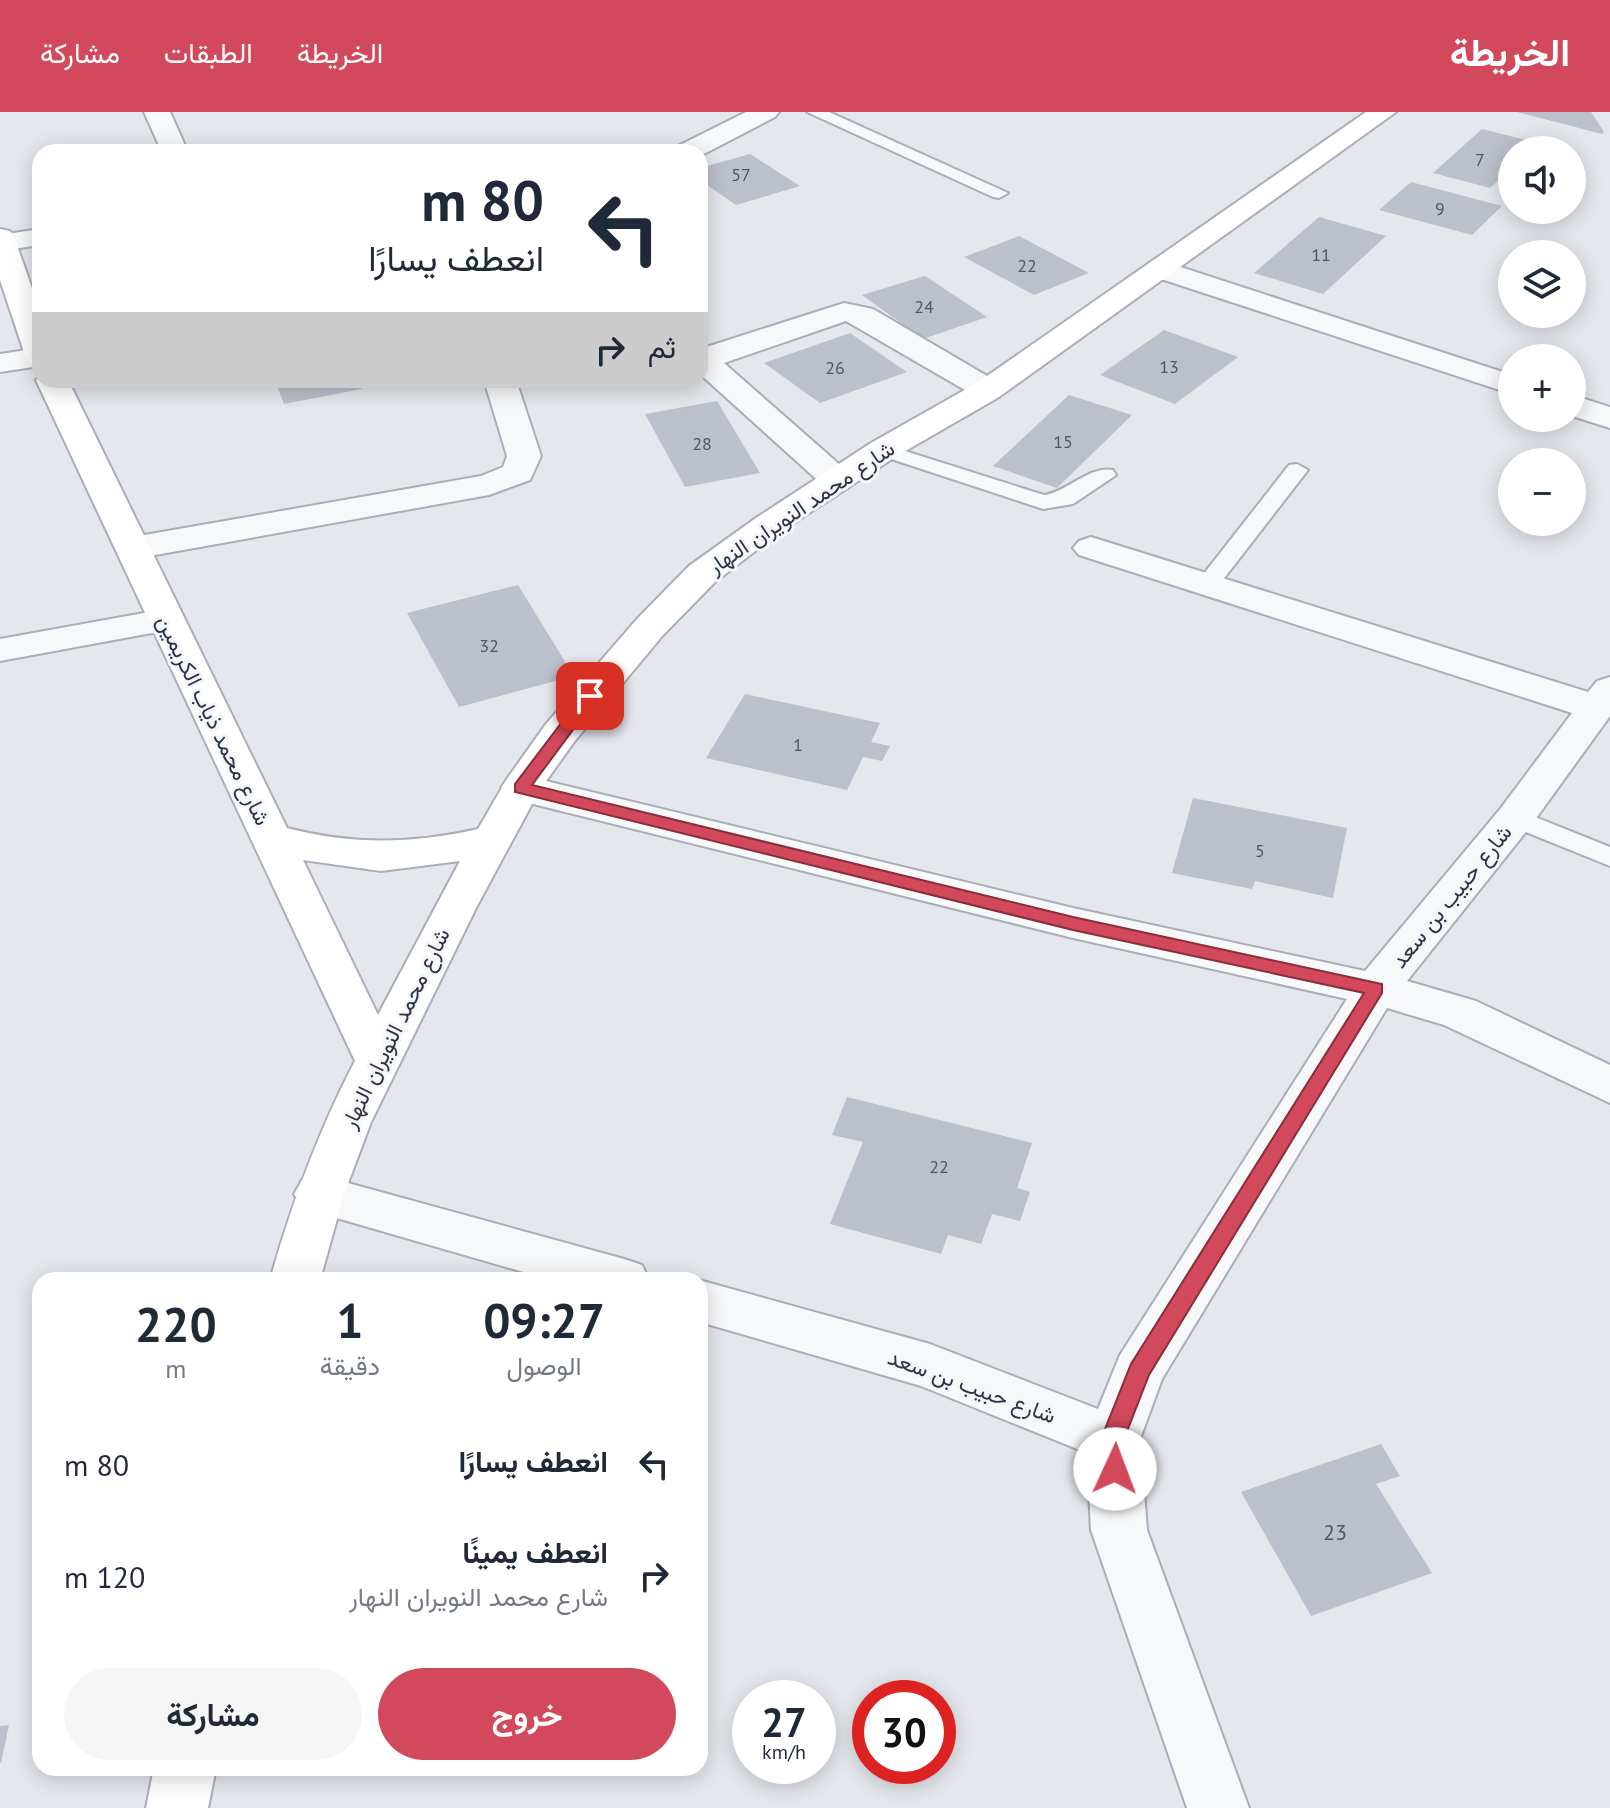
<!DOCTYPE html>
<html lang="ar">
<meta charset="utf-8">
<style>
body{margin:0;font-family:"PT Sans",Vazirmatn,sans-serif;background:#f6f6f7;color:#1f2937;direction:rtl;height:100vh;display:flex;flex-direction:column;font-size:30px;white-space:nowrap}
*{box-sizing:border-box;margin:0}
p{font-size:26px;color:#747a83}
.icon{flex:none;width:44px;height:44px;fill:none;stroke:currentColor;stroke-width:2;stroke-linecap:round;stroke-linejoin:round}
.map{position:relative;flex:1;overflow:hidden;direction:ltr}
.details{position:absolute;left:32px;top:1160px;width:676px;height:504px;display:flex;flex-direction:column;background:#fff;border-radius:24px;box-shadow:0 4px 20px #0003;direction:rtl}
.details>*{flex:none}
.top-card{position:absolute;left:32px;top:32px;width:676px;height:244px;border-radius:24px;box-shadow:0 4px 20px #0003;direction:rtl;background:#fff;color:#1f2937;overflow:hidden}
.fabs{position:absolute;left:1498px;top:24px;display:grid;gap:16px}
.fabs a{display:grid;place-items:center;width:88px;height:88px;border-radius:50%;background:#fff;box-shadow:0 4px 20px #0003;font-size:40px}
.speed{position:absolute;left:732px;top:1568px;display:flex;gap:16px;font-size:40px;font-weight:700;text-align:center}
.speed>*{display:grid;place-content:center;width:104px;height:104px;border-radius:50%;background:#fff;box-shadow:0 4px 20px #0003;line-height:1}
.speed small{font-size:20px;font-weight:400}
.speed .limit{border:12px solid #d22;background:#fff;color:#111}
.pin{position:absolute;display:grid;place-items:center;width:68px;height:68px;color:#fff;margin:-34px;border-radius:16px;box-shadow:0 4px 12px #0006}
.me{position:absolute;width:88px;margin:-44px;rotate:2deg;stroke-linejoin:round;filter:drop-shadow(0 0 6px #0008)}
.turn{display:flex;align-items:center;gap:28px;height:168px;padding:0 32px;font-size:36px}
.turn .icon{width:104px;height:104px;stroke-width:2.5}
.turn b{display:block;font-size:56px;line-height:68px}
.then{display:flex;align-items:center;height:76px;padding:0 32px;background:#0003;gap:16px;font-size:30px}
.eta{display:flex;justify-content:space-evenly;align-items:center;height:136px;text-align:center}
.eta b{font-size:48px;font-weight:700;line-height:56px}
.cta{display:flex;gap:16px;margin-top:auto;padding:16px 32px}
.cta a{flex:1;height:92px;border-radius:48px;background:#d1495b;color:#fff;font-size:32px;font-weight:700;line-height:92px;text-align:center}
.cta a+a{background:#f6f6f7;color:#1f2937}
ul{padding:0;list-style:none}
li{display:flex;align-items:center;gap:24px;height:112px;padding:0 32px}
li div{flex:1}
li b{display:block;font-size:30px}
li em{font-style:normal}
header{display:flex;align-items:center;gap:48px;box-sizing:border-box;height:112px;padding:0 40px;background:#d1495b;color:#fff}
header strong{font-size:38px}
nav{display:flex;gap:44px;margin-inline-start:auto;font-size:28px}
.map>svg:first-child{display:block}
.building{fill:#bbc0ca}
.lines{fill:none;stroke-linecap:round;stroke-linejoin:round}
.lane-casing{stroke:#a9aeb7;stroke-width:4}
.street-casing{stroke:#a9aeb7;stroke-width:4}
.secondary-casing{stroke:#a9aeb7;stroke-width:4}
.lane{fill:#f7f8fa;fill-rule:evenodd}
.street{fill:#f7f8fa;fill-rule:evenodd}
.secondary{fill:#fff;fill-rule:evenodd}
.route{fill:#d1495b;stroke:#882f3b;stroke-width:2}
.labels{text-anchor:middle;dominant-baseline:central;stroke-width:6;stroke-linejoin:round;paint-order:stroke}
.number-label{font-size:18px;fill:#4f5766}
.street-label{font-size:22px;fill:#2b3445;stroke:#f4f6f9}
.near-number-label{font-size:22px;fill:#4f5766}
</style>
<header>
<strong>الخريطة</strong>
<nav><a>الخريطة</a><a>الطبقات</a><a>مشاركة</a></nav>
</header>
<div class="map">
<svg width="1610" height="1696" viewBox="0 0 1610 1696">
<rect width="100%" height="100%" fill="#e4e7ec"/>
<!-- building -->
<path class="building" d="M 1517,0 L 1591,0 L 1604,20 L 1602,22 Z
M 1482,17 L 1538,31 L 1531,38 L 1512,38 L 1512,56 L 1490,76 L 1433,61 Z
M 750,42 L 800,74 L 736,93 L 700,68 L 700,56 Z
M 1411,70 L 1502,94 L 1472,123 L 1379,98 Z
M 1319,105 L 1386,124 L 1323,182 L 1254,161 Z
M 1019,124 L 1089,161 L 1034,183 L 964,145 Z
M 925,164 L 987,205 L 923,227 L 862,183 Z
M 1164,218 L 1238,245 L 1175,292 L 1100,263 Z
M 850,221 L 907,260 L 820,291 L 764,251 Z
M 275,268 L 358,268 L 362,277 L 284,292 Z
M 1069,283 L 1132,303 L 1057,376 L 993,354 Z
M 717,289 L 760,361 L 685,375 L 645,302 Z
M 518,473 L 574,564 L 459,595 L 407,501 Z
M 745,582 L 880,611 L 871,630 L 890,634 L 882,649 L 863,645 L 847,678 L 706,646 Z
M 1193,686 L 1347,716 L 1333,786 L 1255,769 L 1252,777 L 1172,761 Z
M 847,985 L 1032,1031 L 1017,1076 L 1030,1080 L 1020,1109 L 992,1102 L 981,1132 L 948,1123 L 941,1142 L 830,1112 L 863,1030 L 832,1023 Z
M 1381,1332 L 1400,1364 L 1376,1372 L 1432,1461 L 1311,1504 L 1241,1380 Z
M 9,1613 L 1,1651 L 0,1651 L 0,1614 Z"/>
<g class="lines">
<defs>
<path id="lane" d="M 807,0 L 829,0 L 1008,81 L 999,86 L 993,85 Z
M 883,332 L 1044,383 C 1067,380 1090,353 1113,358 L 1116,363 L 1073,392 L 1043,397 L 876,342 L 873,338 L 876,334 Z
M 1297,352 L 1308,358 L 1215,478 L 1199,478 L 1196,473 L 1199,468 L 1289,353 Z
M 1515,697 L 1610,735 L 1610,754 L 1506,712 L 1502,706 L 1506,700 Z"/>
<path id="street" d="M 144,0 L 170,0 L 188,40 L 162,40 Z
M 746,0 L 779,0 L 775,5 L 700,44 L 700,40 L 674,40 L 678,34 Z
M 40,117 L 40,133 L 0,139 L 0,123 Z
M 1159,148 L 1512,263 L 1512,282 L 1149,163 L 1145,157 L 1149,151 Z
M 844,191 L 873,197 L 999,271 L 1004,278 L 999,285 L 977,285 L 846,209 L 724,251 L 848,360 L 853,367 L 848,374 L 836,377 L 824,374 L 700,262 L 700,237 Z
M 40,236 L 40,254 L 0,260 L 0,242 Z
M 484,268 L 516,268 L 541,344 L 530,368 L 489,383 L 133,447 L 121,443 L 115,436 L 121,429 L 133,425 L 481,364 L 503,355 L 507,344 Z
M 1572,283 L 1610,295 L 1610,316 L 1572,304 Z
M 1091,425 L 1588,580 L 1597,569 L 1610,565 L 1610,604 L 1529,716 L 1407,869 L 1476,889 L 1610,953 L 1610,991 L 1444,913 L 1387,896 L 1162,1267 L 1140,1327 L 1147,1418 L 1249,1696 L 1187,1696 L 1091,1418 L 1087,1341 L 921,1274 L 700,1210 L 699,1168 L 930,1232 L 1098,1297 L 1120,1243 L 1347,887 L 1073,826 L 521,689 L 507,685 L 501,676 L 507,667 L 521,663 L 1073,796 L 1365,859 L 1501,696 L 1572,601 L 1079,443 L 1073,436 L 1079,429 Z
M 166,497 L 179,500 L 184,508 L 179,516 L 0,549 L 0,527 Z
M 319,1063 L 624,1147 L 642,1153 L 649,1168 L 551,1168 L 302,1096 L 294,1082 L 302,1068 Z"/>
<path id="secondary" d="M 1366,0 L 1396,0 L 999,285 L 895,345 L 780,420 L 715,470 L 663,523 L 574,630 L 539,679 L 477,794 L 371,1010 L 344,1082 L 320,1168 L 270,1168 C 292,1091 318,1020 355,949 L 36,268 L 40,263 L 40,268 L 68,268 L 287,716 C 352,733 412,732 478,717 L 507,667 L 546,612 L 637,507 L 689,454 L 756,406 L 871,331 L 977,271 ZM 303,748 L 381,759 L 460,749 L 378,903 Z
M 0,117 L 10,119 L 14,125 L 40,199 L 40,252 L 29,250 L 25,243 L 0,168 Z
M 154,1656 L 216,1656 L 208,1696 L 146,1696 Z"/>
</defs>
<!-- lane casing -->
<use href="#lane" class="lane-casing"/>
<!-- street casing -->
<use href="#street" class="street-casing"/>
<!-- secondary casing -->
<use href="#secondary" class="secondary-casing"/>
<!-- lane -->
<use href="#lane" class="lane"/>
<!-- street -->
<use href="#street" class="street"/>
<!-- secondary -->
<use href="#secondary" class="secondary"/>
</g>
<!-- route -->
<path class="route" d="M 590,580 L 598,584 L 532,673 L 1073,805 L 1382,872 L 1382,881 L 1149,1263 L 1124,1327 L 1126,1357 L 1123,1364 L 1115,1367 L 1107,1364 L 1101,1327 L 1131,1252 L 1364,881 L 1073,818 L 515,680 L 515,672 L 584,581 Z"/>
<g class="labels">
<!-- number labels -->
<g class="number-label">
<text x="1480" y="47">7</text>
<text x="741" y="62">57</text>
<text x="1440" y="96">9</text>
<text x="1321" y="142">11</text>
<text x="1027" y="153">22</text>
<text x="924" y="194">24</text>
<text x="1169" y="254">13</text>
<text x="835" y="255">26</text>
<text x="1063" y="329">15</text>
<text x="702" y="331">28</text>
<text x="489" y="533">32</text>
<text x="798" y="632">1</text>
<text x="1260" y="738">5</text>
<text x="939" y="1054">22</text>
</g>
<!-- street labels -->
<g class="street-label">
<text transform="translate(801 395) rotate(-34)">شارع محمد النويران النهار</text>
<text transform="translate(214 608) rotate(64)">شارع محمد ذياب الكريمين</text>
<text transform="translate(1451 784) rotate(-51)">شارع حبيب بن سعد</text>
<text transform="translate(395 916) rotate(-64)">شارع محمد النويران النهار</text>
<text transform="translate(972 1274) rotate(20)">شارع حبيب بن سعد</text>
</g>
<!-- near-number labels -->
<g class="near-number-label">
<text x="1335" y="1420">23</text>
</g>
</g>
</svg>
<div class="fabs">
<a><svg class="icon" aria-label="sound" viewBox="0 0 24 24"><path d="M4 9h4l5-4v14l-5-4H4zM17 9q2 3 0 6"/></svg></a>
<a><svg class="icon" aria-label="layers" viewBox="0 0 24 24"><path d="M12 4l9 5-9 5-9-5zM3 14l9 5 9-5"/></svg></a>
<a>+</a>
<a>−</a>
</div>
<div class="speed"><div>27<small>km/h</small></div><div class="limit">30</div></div>
<div class="pin" style="left:590px;top:584px;background:#d93025"><svg class="icon" aria-label="arrive" viewBox="0 0 24 24"><path d="M6 21V4h12l-3 4 3 4H6"/></svg></div>
<svg class="me" style="left:1115px;top:1357px" viewBox="-20 -20 40 40"><circle r="19" fill="#fff"/><path d="M0-13L10 11 0 6-10 11z" fill="#d1495b"/></svg>
<div class="top-card">
<div class="turn"><svg class="icon" aria-label="left" viewBox="0 0 24 24"><path d="M17 20v-9H6M10 6l-5 5 5 5"/></svg><div><b>80 m</b>انعطف يسارًا</div></div>
<div class="then">ثم<svg class="icon" aria-label="right" viewBox="0 0 24 24"><path d="M7 20v-9h11M14 6l5 5-5 5"/></svg></div>
</div>
<section class="details">
<div class="eta">
<div><b>09:27</b><p>الوصول</p></div>
<div><b>1</b><p>دقيقة</p></div>
<div><b>220</b><p>m</p></div>
</div>
<ul>
<li><svg class="icon" aria-label="left" viewBox="0 0 24 24"><path d="M17 20v-9H6M10 6l-5 5 5 5"/></svg><div><b>انعطف يسارًا</b></div><em>80 m</em></li>
<li><svg class="icon" aria-label="right" viewBox="0 0 24 24"><path d="M7 20v-9h11M14 6l5 5-5 5"/></svg><div><b>انعطف يمينًا</b><p>شارع محمد النويران النهار</p></div><em>120 m</em></li>
</ul>
<div class="cta"><a>خروج</a><a>مشاركة</a></div>
</section>
</div>
